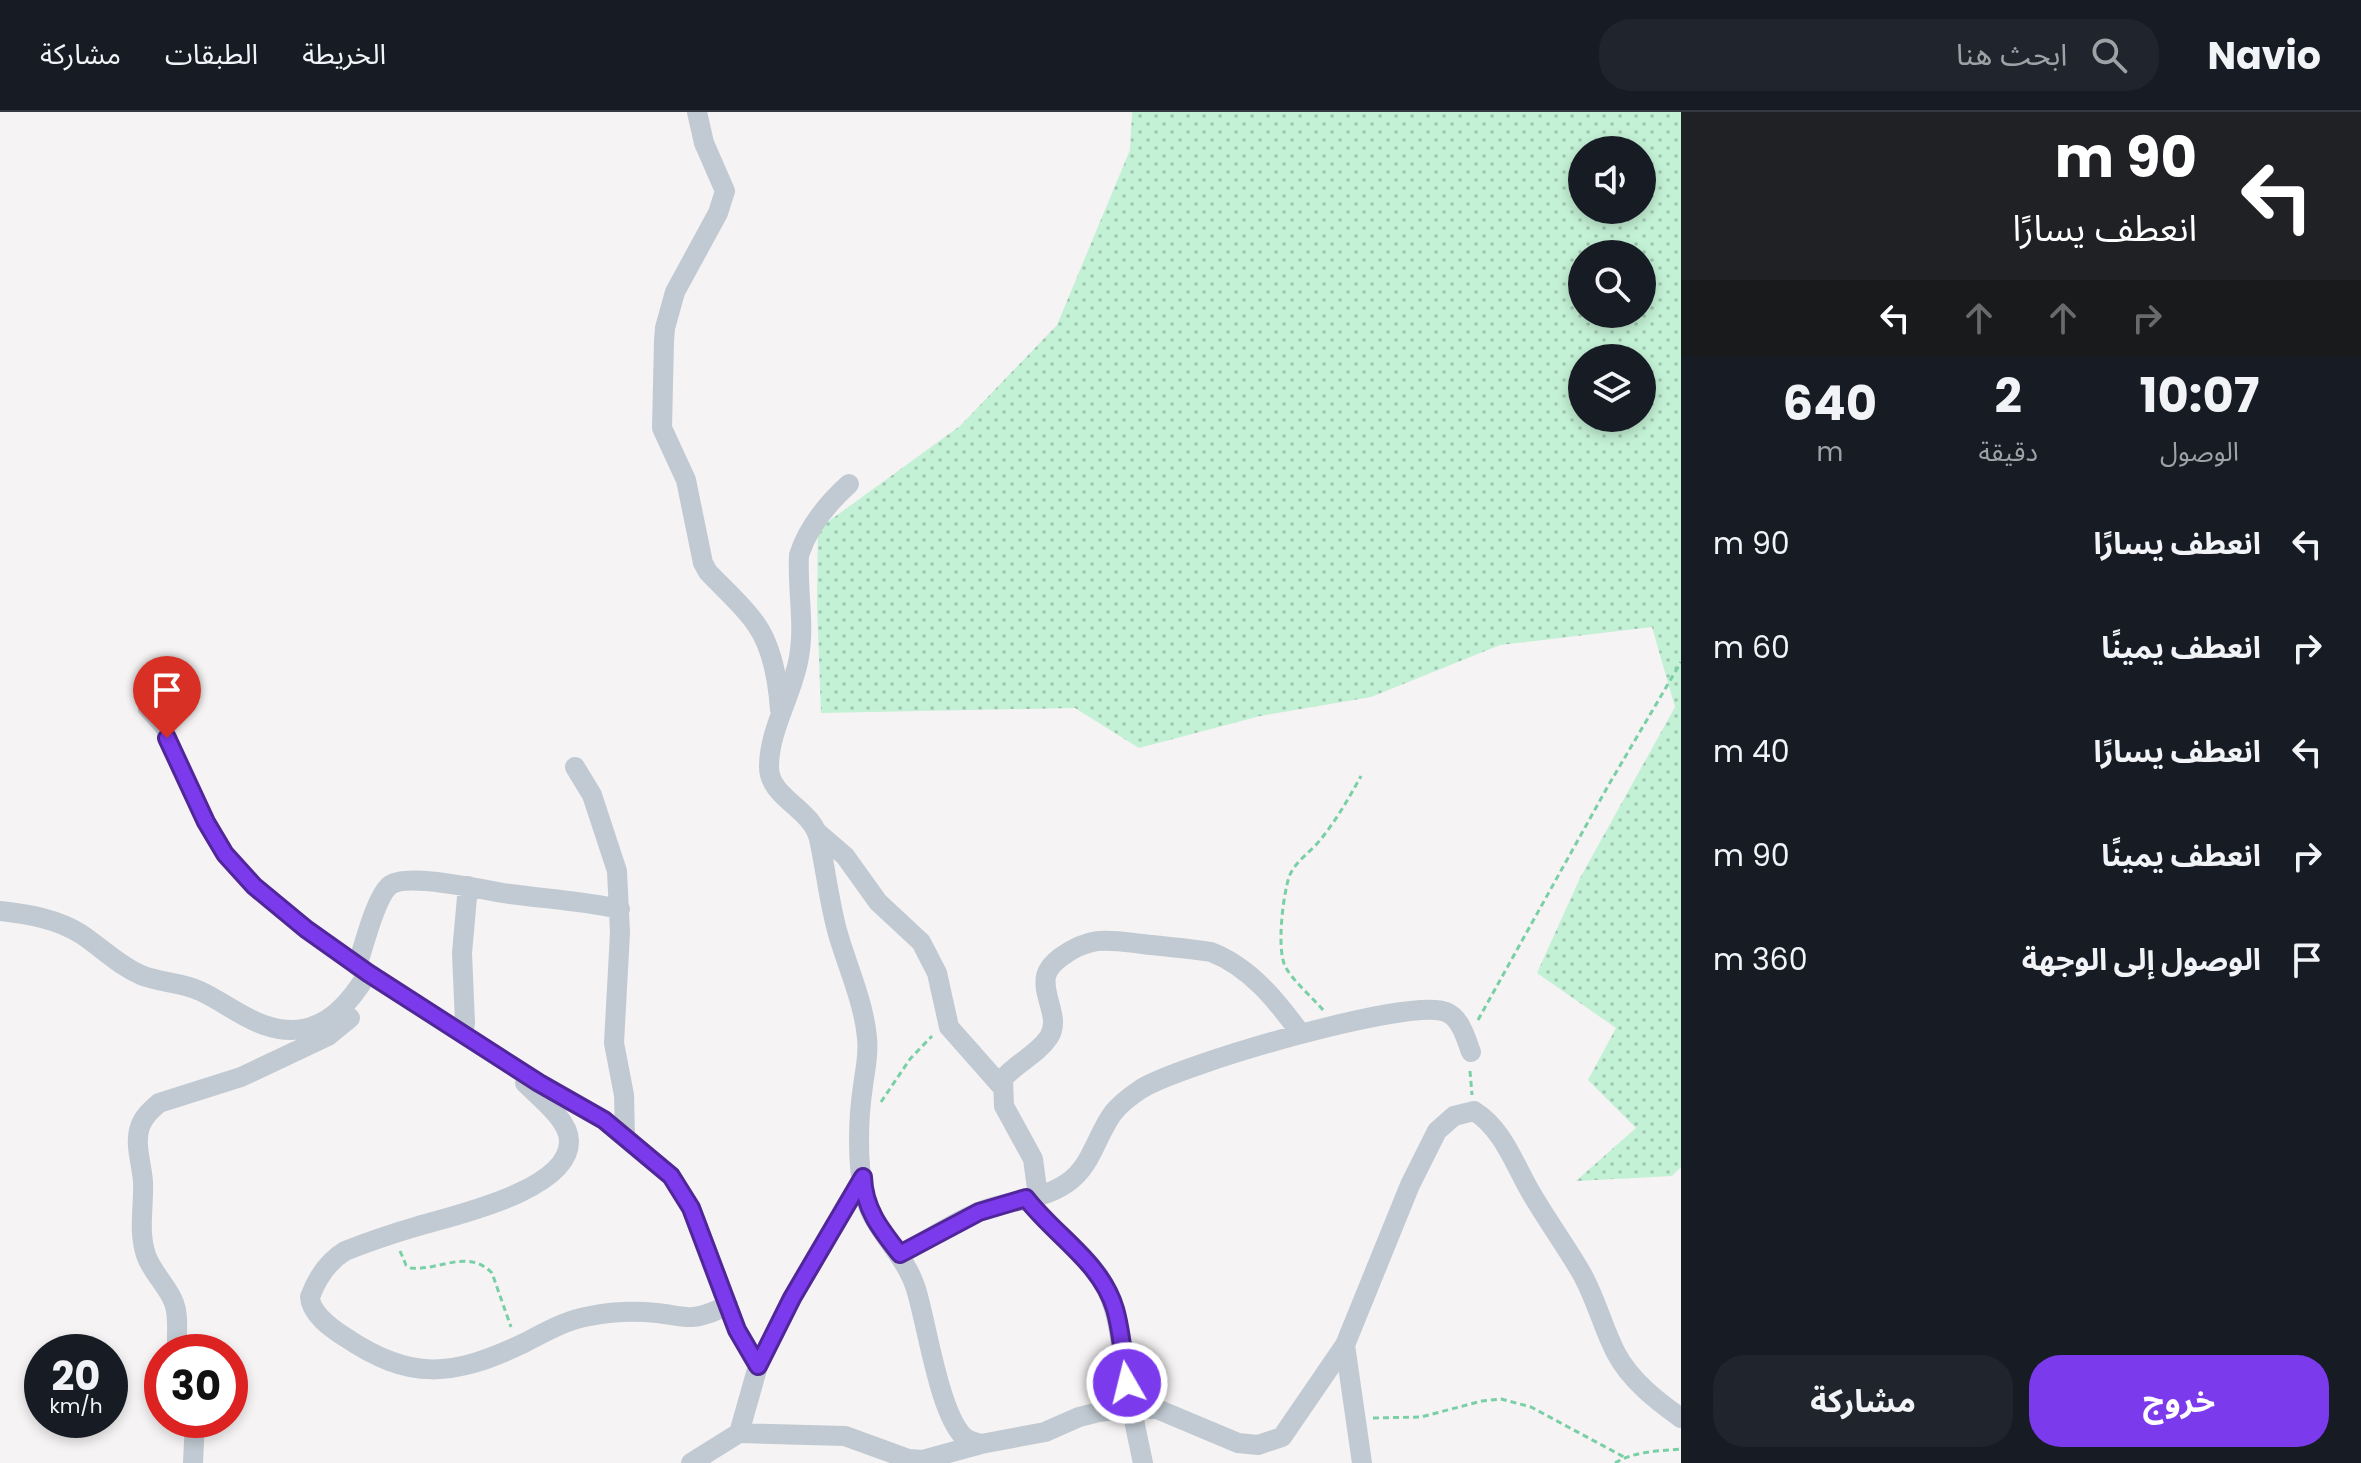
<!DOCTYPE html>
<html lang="ar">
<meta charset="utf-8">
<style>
body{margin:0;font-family:Poppins,"Noto Sans Arabic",sans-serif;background:#20242c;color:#f1f3f6;direction:rtl;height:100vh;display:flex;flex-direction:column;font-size:30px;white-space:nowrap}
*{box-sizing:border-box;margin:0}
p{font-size:26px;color:#9ea1a6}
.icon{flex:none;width:44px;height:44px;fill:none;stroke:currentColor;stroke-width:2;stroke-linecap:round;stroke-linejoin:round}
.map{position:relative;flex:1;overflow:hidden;direction:ltr}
.sheet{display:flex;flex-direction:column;background:#171b24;width:680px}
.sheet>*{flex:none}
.top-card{background:#202124;color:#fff;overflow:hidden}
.buttons{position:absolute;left:1568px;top:24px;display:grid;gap:16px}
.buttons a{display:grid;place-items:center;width:88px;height:88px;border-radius:50%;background:#171b24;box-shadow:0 4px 12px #0003;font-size:40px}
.speed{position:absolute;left:24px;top:1222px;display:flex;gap:16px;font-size:40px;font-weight:700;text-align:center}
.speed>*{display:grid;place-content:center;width:104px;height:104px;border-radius:50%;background:#171b24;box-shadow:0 4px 12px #0003;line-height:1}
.speed small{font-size:20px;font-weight:400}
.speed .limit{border:12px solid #d22;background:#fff;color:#111}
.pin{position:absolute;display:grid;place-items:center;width:68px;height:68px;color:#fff;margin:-82px -34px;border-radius:50% 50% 50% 0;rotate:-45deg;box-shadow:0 0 8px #0007}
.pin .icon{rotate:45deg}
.me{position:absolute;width:88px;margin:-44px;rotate:352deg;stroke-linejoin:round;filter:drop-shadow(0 0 6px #0008)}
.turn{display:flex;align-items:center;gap:28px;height:168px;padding:0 32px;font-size:36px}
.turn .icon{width:104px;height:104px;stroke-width:2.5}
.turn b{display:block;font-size:56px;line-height:68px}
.lanes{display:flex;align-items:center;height:76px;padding:0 32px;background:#0003;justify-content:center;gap:40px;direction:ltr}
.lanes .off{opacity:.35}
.eta{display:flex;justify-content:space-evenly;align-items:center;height:136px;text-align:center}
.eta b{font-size:48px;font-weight:700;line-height:56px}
.cta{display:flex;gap:16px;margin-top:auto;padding:16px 32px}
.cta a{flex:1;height:92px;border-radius:32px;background:#7c3aed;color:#fff;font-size:32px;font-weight:700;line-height:92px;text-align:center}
.cta a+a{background:#20242c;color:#f1f3f6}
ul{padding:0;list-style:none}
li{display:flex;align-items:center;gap:24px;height:104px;padding:0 32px}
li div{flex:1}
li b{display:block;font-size:30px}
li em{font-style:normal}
header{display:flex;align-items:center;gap:48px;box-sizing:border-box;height:112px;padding:0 40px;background:#171b24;border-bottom:2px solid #363941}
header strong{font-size:38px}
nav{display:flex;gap:44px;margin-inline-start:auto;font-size:28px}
.search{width:560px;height:72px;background:#20242c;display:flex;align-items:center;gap:20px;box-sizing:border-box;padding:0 28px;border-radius:32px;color:#9ea1a6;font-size:30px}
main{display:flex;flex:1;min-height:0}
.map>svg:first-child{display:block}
.grass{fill:url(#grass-dots);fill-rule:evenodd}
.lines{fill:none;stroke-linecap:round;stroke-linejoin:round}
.path{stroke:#7ad0a6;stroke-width:3;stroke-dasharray:6 4;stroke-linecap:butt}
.lane{stroke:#c1cad2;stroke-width:10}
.street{stroke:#c1cad2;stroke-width:20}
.route-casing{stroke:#51269a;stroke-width:20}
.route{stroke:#7c3aed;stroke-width:14}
</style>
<header>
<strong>Navio</strong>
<div class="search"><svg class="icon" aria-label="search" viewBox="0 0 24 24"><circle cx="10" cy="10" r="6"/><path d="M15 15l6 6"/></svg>ابحث هنا</div>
<nav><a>الخريطة</a><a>الطبقات</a><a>مشاركة</a></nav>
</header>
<main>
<section class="sheet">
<div class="top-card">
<div class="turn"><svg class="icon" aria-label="left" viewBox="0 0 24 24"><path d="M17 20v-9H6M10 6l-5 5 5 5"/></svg><div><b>90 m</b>انعطف يسارًا</div></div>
<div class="lanes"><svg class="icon" aria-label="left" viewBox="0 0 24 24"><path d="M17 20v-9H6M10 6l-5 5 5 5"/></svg><svg class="icon off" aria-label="ahead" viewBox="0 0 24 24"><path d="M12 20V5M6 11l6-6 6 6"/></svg><svg class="icon off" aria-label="ahead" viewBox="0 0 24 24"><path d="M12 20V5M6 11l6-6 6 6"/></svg><svg class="icon off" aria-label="right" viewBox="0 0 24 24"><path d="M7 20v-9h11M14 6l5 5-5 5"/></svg></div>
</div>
<div class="eta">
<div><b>10:07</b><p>الوصول</p></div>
<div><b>2</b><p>دقيقة</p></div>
<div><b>640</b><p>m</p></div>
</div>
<ul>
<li><svg class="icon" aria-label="left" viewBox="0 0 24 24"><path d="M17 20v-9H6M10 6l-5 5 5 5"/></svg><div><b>انعطف يسارًا</b></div><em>90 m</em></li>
<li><svg class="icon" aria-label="right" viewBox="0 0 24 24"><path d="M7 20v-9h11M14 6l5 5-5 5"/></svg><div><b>انعطف يمينًا</b></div><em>60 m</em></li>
<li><svg class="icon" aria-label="left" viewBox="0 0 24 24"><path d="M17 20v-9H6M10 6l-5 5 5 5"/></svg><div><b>انعطف يسارًا</b></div><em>40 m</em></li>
<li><svg class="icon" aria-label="right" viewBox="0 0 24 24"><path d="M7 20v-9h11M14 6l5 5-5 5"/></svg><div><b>انعطف يمينًا</b></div><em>90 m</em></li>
<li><svg class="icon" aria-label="arrive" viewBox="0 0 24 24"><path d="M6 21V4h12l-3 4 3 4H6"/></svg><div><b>الوصول إلى الوجهة</b></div><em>360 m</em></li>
</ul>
<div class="cta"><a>خروج</a><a>مشاركة</a></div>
</section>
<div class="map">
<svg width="1681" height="1351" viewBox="0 0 1681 1351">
<defs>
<pattern id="grass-dots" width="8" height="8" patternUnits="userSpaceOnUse" patternTransform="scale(2)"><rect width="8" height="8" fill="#c3f1d5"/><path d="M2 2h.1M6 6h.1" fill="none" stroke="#a0c6b0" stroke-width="1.8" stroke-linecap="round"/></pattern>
</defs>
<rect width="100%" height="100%" fill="#f5f3f3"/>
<!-- grass -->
<path class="grass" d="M 1132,0 L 1681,0 L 1681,1055 L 1672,1064 L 1576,1069 L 1636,1016 L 1588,968 L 1616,916 L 1537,861 L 1580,766 L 1675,595 L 1652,515 L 1500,533 L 1371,585 L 1260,604 L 1139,636 L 1075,596 L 821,601 L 817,492 L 818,417 L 960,314 L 1057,213 L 1130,38 ZM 1582,38 L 1642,38 L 1642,98 L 1582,98 ZM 1582,142 L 1642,142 L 1642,202 L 1582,202 ZM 1582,246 L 1642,246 L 1642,306 L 1582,306 Z"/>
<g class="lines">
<!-- path -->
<path class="path" d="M 1323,898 C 1311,884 1295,871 1286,856 C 1276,839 1283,784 1289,765 C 1295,749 1311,740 1321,727 C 1337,707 1349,686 1361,664
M 1478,908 L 1608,674 L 1681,550
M 1470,959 L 1472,983
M 881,990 L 910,947 L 932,924
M 400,1139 L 406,1153 L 411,1156 C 439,1159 468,1136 492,1161 L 511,1215
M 1373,1306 L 1421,1305 L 1482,1289 L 1501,1287 L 1531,1295 L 1624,1345
M 1615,1351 C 1635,1339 1658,1339 1681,1337"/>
<!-- lane -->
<path class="lane" d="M 143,598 C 151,607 160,616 167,626 C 192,661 199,706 225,741 C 259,788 313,822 360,855"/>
<!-- street -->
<path class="street" d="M 697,0 L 704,31 L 725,79 L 718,101 L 675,180 L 665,216 L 664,229 L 662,316 L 686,368 L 703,451 L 708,460 C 724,477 743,493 756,512 C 773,536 778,569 780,598
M 849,372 C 828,391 808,415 799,443 C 797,477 805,511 799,545 C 793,582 769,617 769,655 C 769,686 812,696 819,727 C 826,759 829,790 838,822 C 848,856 864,891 867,926 C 869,943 865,958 863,974 C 858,1008 857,1049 864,1082 C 873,1118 905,1141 916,1177 C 927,1212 939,1301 964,1325 C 969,1329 974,1330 981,1332
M 575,655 L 592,683 L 617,759 L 620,821 L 614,931 L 624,983 L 625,1024
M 817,720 L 845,744 L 878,790 L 921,830 L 937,861 L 949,915 L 1002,975
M 0,799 C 28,802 57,807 81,822 C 102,836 118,853 141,863 C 160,871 182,870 200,879 C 222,889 241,905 264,913 C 314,930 344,901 368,861 L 539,971 L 604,1008 L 671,1064 L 691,1096 L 737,1218 L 758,1254
M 357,854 C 364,834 375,787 389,774 C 406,759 487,779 510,782 C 548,787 582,789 620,797
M 463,922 L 465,911 L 462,841 L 468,774
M 525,971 C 539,985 569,1008 569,1029 C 570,1079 451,1104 415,1115 C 391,1122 368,1130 345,1139 C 327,1150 317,1166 310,1185 C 311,1202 331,1216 345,1225 C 410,1269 452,1265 522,1232 C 544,1221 565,1208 590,1204 C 610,1200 636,1199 657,1201 C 669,1202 681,1206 693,1205 C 706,1204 717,1198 728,1193
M 1038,1084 L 1033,1047 L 1004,994 L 1003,967 C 1016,951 1037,943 1049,925 C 1061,906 1042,885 1046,864 C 1048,856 1054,850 1061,845 C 1091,823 1109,828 1143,832 C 1166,835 1188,836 1211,840 C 1250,855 1277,889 1301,922
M 1026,1086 C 1049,1116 1080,1136 1101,1167 C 1120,1198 1120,1232 1126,1267 C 1131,1295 1137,1323 1143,1351
M 900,1142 C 927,1129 953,1110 981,1099 C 1009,1088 1041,1089 1067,1071 C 1092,1054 1096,1024 1113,1001 C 1120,992 1132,983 1141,977 C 1179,953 1409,885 1446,900 C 1461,906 1466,927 1471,940
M 1345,1233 L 1362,1351
M 178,1240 C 175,1224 180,1206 174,1191 C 168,1174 152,1161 146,1143 C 138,1119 144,1095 143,1070 C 142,1052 134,1032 140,1015 C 143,1005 151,998 159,991 L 241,965 L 328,924 L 350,906
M 739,1321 L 845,1324 L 908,1347 L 923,1348 L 981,1332 L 1045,1320 L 1079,1305 L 1099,1300 L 1131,1296 L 1157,1297 L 1238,1331 L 1258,1333 L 1282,1325 L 1345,1233 L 1410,1073 L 1437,1019 L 1454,1004 L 1474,999 C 1502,1016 1514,1051 1530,1079 C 1546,1107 1566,1134 1582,1162 C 1596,1187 1603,1216 1616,1241 C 1630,1268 1657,1289 1681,1306
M 193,1351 L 195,1308
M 691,1351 L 739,1321 L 758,1254 L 792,1186 L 863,1065"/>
</g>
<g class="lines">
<defs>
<path id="route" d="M 167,626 L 206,710 L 225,742 L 254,774 L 306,817 L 368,861 L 539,971 L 604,1008 L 671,1064 L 691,1096 L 737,1218 L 758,1254 L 792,1186 L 863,1065 C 864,1097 881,1118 900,1142 L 979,1100 L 1026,1086 C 1055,1124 1101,1150 1115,1197 C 1122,1221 1123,1247 1127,1271"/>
</defs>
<!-- route casing -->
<use href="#route" class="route-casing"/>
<!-- route -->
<use href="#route" class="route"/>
</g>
</svg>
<div class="buttons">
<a><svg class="icon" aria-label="sound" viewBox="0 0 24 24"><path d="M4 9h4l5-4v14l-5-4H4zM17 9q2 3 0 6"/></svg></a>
<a><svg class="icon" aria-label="search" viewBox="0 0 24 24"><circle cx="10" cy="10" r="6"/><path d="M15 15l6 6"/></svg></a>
<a><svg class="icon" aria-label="layers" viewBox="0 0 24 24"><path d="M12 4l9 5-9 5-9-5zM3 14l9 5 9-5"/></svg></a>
</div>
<div class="speed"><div>20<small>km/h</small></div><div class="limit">30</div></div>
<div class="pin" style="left:167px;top:626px;background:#d93025"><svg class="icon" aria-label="arrive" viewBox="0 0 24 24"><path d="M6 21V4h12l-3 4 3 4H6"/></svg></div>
<svg class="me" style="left:1127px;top:1271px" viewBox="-20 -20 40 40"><circle r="17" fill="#7c3aed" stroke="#fff" stroke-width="3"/><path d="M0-11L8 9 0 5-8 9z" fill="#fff"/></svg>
</div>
</main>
